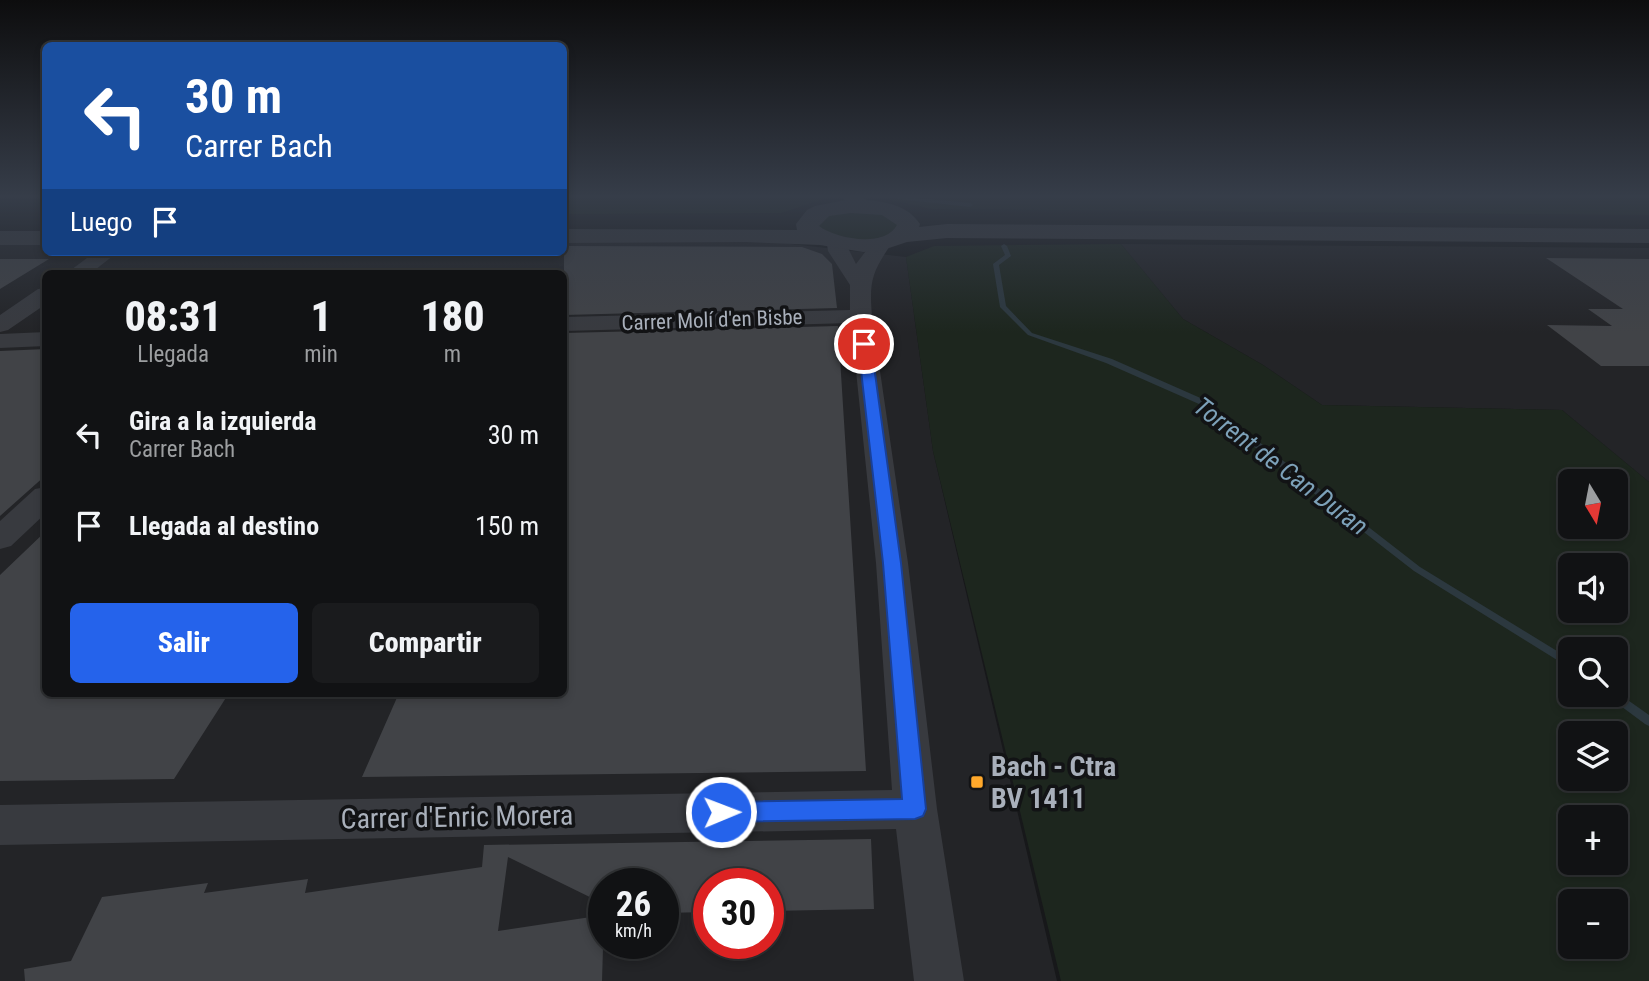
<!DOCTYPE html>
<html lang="es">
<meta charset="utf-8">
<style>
body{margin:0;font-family:"Roboto Condensed",sans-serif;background:#1a1b1d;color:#f1f3f6;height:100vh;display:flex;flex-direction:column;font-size:26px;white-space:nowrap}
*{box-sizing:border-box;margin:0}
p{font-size:23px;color:#9c9ea0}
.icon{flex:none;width:38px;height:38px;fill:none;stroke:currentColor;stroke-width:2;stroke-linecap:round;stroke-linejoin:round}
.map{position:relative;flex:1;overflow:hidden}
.drawer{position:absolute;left:42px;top:270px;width:525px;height:427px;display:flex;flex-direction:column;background:#111214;border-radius:10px;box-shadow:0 4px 10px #0003,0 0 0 2px #303234}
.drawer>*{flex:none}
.banner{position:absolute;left:42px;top:42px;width:525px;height:214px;border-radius:10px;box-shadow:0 4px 10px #0003,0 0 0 2px #303234;background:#1a4fa0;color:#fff;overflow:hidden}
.needle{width:46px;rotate:170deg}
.buttons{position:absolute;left:1558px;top:469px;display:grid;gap:14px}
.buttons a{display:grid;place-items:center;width:70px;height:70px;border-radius:10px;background:#111214;box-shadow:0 4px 10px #0003,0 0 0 2px #303234;font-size:35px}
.speed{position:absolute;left:588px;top:868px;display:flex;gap:14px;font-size:35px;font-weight:700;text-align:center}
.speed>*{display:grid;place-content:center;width:91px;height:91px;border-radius:50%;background:#111214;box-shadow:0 4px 10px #0003,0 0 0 2px #303234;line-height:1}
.speed small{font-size:18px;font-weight:400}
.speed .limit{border:10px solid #d22;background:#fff;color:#111}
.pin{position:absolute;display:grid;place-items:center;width:60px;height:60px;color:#fff;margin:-30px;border:4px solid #fff;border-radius:50%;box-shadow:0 2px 7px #0007}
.me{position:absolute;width:77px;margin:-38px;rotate:89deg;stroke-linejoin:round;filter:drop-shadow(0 0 5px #0008)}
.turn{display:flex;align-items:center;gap:24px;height:147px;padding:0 28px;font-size:32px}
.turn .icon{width:91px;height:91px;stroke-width:2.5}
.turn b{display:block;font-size:49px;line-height:60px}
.then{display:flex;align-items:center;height:66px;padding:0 28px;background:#0003;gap:14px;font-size:26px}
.eta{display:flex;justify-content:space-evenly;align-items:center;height:119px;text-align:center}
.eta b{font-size:42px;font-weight:800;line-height:49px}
.button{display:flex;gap:14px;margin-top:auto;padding:14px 28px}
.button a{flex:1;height:80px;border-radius:10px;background:#2563eb;color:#fff;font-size:28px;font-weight:800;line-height:80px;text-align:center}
.button a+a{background:#1a1b1d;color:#f1f3f6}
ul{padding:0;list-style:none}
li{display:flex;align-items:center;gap:21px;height:91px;padding:0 28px}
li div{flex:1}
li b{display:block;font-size:26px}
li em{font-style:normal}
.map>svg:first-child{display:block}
.built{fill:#232427;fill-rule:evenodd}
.green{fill:#1d261e;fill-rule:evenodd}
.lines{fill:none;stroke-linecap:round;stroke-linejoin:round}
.stream{fill:#2c383f;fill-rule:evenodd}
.building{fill:#414347}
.minor{fill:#383a3f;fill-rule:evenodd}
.tertiary{fill:#383a3f;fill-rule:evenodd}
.route{fill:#2563eb;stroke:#184099;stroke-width:2}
.poi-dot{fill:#ffa82b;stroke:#121315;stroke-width:2.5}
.labels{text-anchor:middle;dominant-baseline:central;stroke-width:7;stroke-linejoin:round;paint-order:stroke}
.far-street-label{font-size:21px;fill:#a9b0bb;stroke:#121315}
.water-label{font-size:26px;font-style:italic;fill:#7da1b9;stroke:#121315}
.near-poi-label{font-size:28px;font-weight:bold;fill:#a9b0bb;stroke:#121315;text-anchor:start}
.near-street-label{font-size:28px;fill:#a9b0bb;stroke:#121315}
</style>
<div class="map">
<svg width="1649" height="981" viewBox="0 0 1649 981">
<rect width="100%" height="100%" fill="#17181a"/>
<!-- built -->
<path class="built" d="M 771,238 L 791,244 L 906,257 L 933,451 L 1057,981 L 0,981 L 0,241 L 45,242 L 46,252 L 564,252 L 564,239 ZM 46,273 L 564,273 L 564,693 L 46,693 ZM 604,884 L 663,884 L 663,943 L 604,943 ZM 709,884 L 768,884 L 768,943 L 709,943 Z
M 1121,244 L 1649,248 L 1649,482 L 1562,410 L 1322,405 L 1263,365 L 1183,319 Z"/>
<!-- green -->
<path class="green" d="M 564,195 L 824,195 L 824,199 L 781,213 L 564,214 Z
M 868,195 L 1649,195 L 1649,215 L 932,209 Z
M 876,211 L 900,224 L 891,236 L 862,242 L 819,230 L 818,222 L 835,212 Z
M 1121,244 L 1183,319 L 1263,365 L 1322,405 L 1562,410 L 1649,482 L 1649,981 L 1061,981 L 933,451 L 906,257 L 934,246 ZM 1570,481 L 1615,481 L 1615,527 L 1570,527 ZM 1570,565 L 1615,565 L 1615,611 L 1570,611 ZM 1570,649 L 1615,649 L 1615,695 L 1570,695 ZM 1615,733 L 1615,779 L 1570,779 L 1570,733 ZM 1570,817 L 1615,817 L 1615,863 L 1570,863 ZM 1570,901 L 1615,901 L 1615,947 L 1570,947 Z"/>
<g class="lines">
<!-- stream -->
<path class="stream" d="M 887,195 L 970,203 L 973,205 L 970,207 L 889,198 Z
M 1004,244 L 1007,246 L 1011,256 L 999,265 L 1006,306 L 1032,333 L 1112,359 L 1205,400 L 1420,567 L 1570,659 L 1570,668 L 1414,571 L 1199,404 L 1106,363 L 1028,335 L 1000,307 L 993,264 L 1005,255 L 1001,246 Z
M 1615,691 L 1649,715 L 1649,726 L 1645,724 L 1610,698 L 1608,695 L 1615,695 Z"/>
</g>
<!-- building -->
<path class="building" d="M 564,246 L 802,247 L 822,254 L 832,264 L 837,308 L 564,315 Z
M 1546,258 L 1649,259 L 1649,366 L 1601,366 L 1547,325 L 1612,326 L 1588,309 L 1623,309 Z
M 0,259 L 49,259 L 0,289 Z
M 838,326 L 866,771 L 362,777 L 399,693 L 564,693 L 564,333 Z
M 46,349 L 46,475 L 0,516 L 0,351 Z
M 46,531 L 46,693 L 229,693 L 174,779 L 0,781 L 0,575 Z
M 871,839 L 874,909 L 768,911 L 768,884 L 709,884 L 709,912 L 663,913 L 663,884 L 604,884 L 604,904 L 508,857 L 498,931 L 604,915 L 602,981 L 25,981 L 24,969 L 71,961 L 102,897 L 208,883 L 204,893 L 308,879 L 305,893 L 482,867 L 484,845 Z"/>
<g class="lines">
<!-- minor -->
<path class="minor" d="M 859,195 L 877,207 L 874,211 L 862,211 L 839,196 Z
M 882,237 L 892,243 C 872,272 869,281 872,316 L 908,563 L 937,809 L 964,981 L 914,981 L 896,829 L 0,845 L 0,805 L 892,790 L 876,563 L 851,323 L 564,331 L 564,317 L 850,310 L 850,285 L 828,251 L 827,244 L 830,240 L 844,240 L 856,264 L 875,239 Z
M 95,252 L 118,252 L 91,273 L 67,273 Z
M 46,288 L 46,304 L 8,330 L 0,332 L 0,315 L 38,289 Z
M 46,332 L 46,346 L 0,348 L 0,334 Z
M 46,487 L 46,513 L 11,546 L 0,549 L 0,521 L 35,489 Z"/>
<!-- tertiary -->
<path class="tertiary" d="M 851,199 C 877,201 905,201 920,224 L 919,227 L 947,224 L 1649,229 L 1649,243 L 947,238 L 907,242 L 880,251 L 863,252 L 820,245 L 746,242 L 564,243 L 564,229 L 797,230 L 796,224 L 807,210 L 815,206 ZM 851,213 L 882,215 L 897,225 C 885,248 836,239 819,226 L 829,216 Z
M 0,231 L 46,231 L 46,245 L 0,245 Z"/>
</g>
<!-- sky -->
<linearGradient id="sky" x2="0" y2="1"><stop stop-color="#0d0d0e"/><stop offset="0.59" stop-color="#363d49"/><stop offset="1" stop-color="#363d49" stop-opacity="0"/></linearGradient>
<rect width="1649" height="333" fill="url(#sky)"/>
<!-- route -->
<path class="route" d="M 864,340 L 871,344 L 901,563 L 926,809 L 923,816 L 915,819 L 721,822 L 713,819 L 709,812 L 713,805 L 721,802 L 902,799 L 883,563 L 858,344 Z"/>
<!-- markers -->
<rect class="poi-dot" x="970" y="775" width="14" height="14" rx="3.5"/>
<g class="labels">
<!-- far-street labels -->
<g class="far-street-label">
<text transform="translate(712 320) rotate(-2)">Carrer Molí d'en Bisbe</text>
</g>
<!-- water labels -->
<g class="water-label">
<text transform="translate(1281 466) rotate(37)">Torrent de Can Duran</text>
</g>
<!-- near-poi labels -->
<g class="near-poi-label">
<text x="991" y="766">Bach - Ctra<tspan x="991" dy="32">BV 1411</tspan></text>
</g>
<!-- near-street labels -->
<g class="near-street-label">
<text transform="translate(457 817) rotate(-1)">Carrer d'Enric Morera</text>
</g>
</g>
</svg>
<div class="buttons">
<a><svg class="needle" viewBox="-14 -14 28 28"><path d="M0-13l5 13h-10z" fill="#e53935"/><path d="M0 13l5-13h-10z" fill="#9c9ea0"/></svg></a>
<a><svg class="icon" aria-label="sound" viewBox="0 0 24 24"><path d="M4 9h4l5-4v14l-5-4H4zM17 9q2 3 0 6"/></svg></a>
<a><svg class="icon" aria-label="search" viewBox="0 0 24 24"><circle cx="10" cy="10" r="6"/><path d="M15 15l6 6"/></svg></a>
<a><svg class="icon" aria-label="layers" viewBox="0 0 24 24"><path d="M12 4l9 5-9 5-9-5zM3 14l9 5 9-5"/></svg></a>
<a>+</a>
<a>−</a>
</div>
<div class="speed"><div>26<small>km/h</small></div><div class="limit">30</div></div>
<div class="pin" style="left:864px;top:344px;background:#d93025"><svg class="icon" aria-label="arrive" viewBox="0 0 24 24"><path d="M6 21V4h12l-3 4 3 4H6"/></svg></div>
<svg class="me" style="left:721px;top:812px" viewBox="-20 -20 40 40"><circle r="17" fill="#2563eb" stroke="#fff" stroke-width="3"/><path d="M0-11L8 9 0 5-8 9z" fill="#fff"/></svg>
<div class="banner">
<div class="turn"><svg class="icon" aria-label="left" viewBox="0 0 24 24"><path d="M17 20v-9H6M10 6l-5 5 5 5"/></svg><div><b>30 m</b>Carrer Bach</div></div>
<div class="then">Luego<svg class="icon" aria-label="arrive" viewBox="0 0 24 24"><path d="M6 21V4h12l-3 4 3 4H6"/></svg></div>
</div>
<section class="drawer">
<div class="eta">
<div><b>08:31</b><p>Llegada</p></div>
<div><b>1</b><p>min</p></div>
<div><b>180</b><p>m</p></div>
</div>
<ul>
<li><svg class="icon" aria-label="left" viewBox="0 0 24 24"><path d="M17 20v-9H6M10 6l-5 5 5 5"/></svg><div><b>Gira a la izquierda</b><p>Carrer Bach</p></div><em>30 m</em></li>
<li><svg class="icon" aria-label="arrive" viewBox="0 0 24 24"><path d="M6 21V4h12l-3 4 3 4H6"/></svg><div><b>Llegada al destino</b></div><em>150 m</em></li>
</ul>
<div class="button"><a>Salir</a><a>Compartir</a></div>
</section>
</div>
